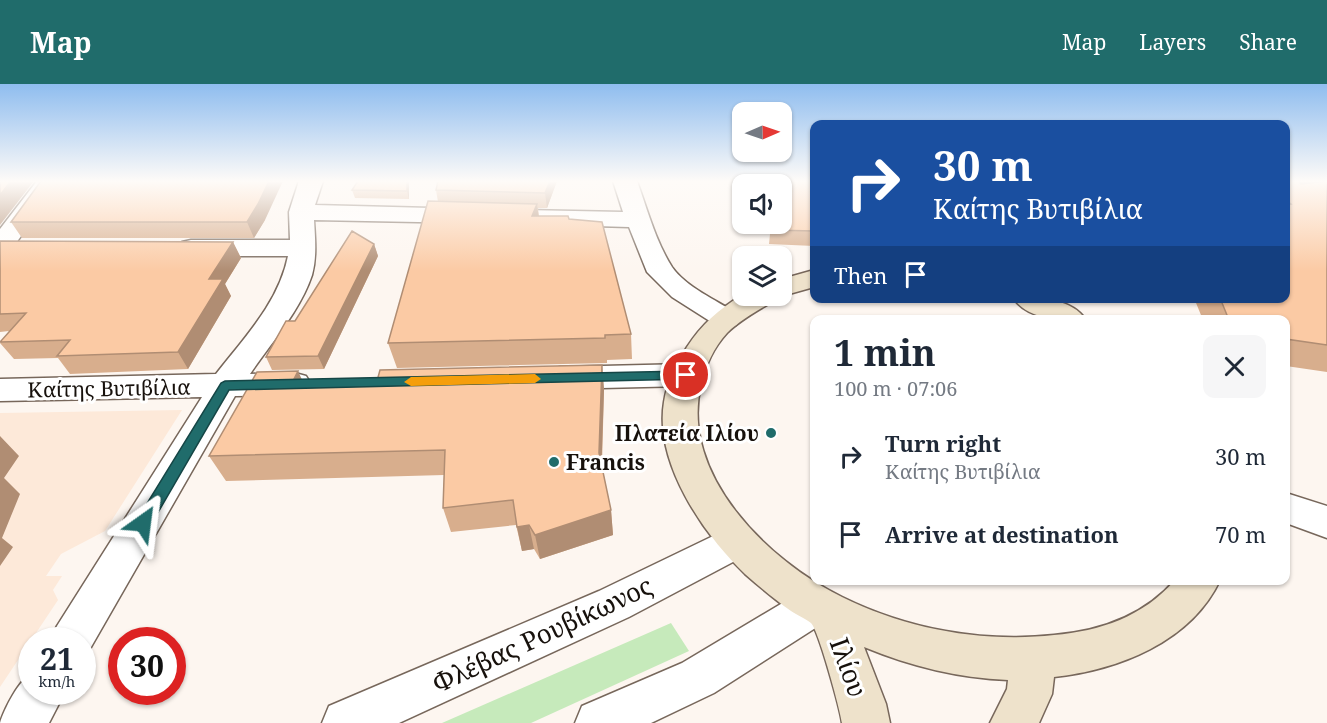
<!DOCTYPE html>
<meta charset="utf-8">
<style>
body{margin:0;font-family:"Noto Serif",serif;background:#f6f6f7;color:#1f2937;height:100vh;display:flex;flex-direction:column;font-size:22px;white-space:nowrap}
*{box-sizing:border-box;margin:0}
p{font-size:20px;color:#747a83}
.icon{flex:none;width:33px;height:33px;fill:none;stroke:currentColor;stroke-width:2;stroke-linecap:round;stroke-linejoin:round}
.map{position:relative;flex:1;overflow:hidden}
.panel{position:absolute;left:810px;top:231px;width:480px;height:270px;display:flex;flex-direction:column;background:#fff;border-radius:12px;box-shadow:0 2px 4px #0004}
.panel>*{flex:none}
.guide{position:absolute;left:810px;top:36px;width:480px;height:183px;border-radius:12px;box-shadow:0 2px 4px #0004;background:#1a4fa0;color:#fff;overflow:hidden}
.needle{width:39px;rotate:88deg}
.tools{position:absolute;left:732px;top:18px;display:grid;gap:12px}
.tools a{display:grid;place-items:center;width:60px;height:60px;border-radius:12px;background:#fff;box-shadow:0 2px 4px #0004;font-size:30px}
.speed{position:absolute;left:18px;top:543px;display:flex;gap:12px;font-size:30px;font-weight:700;text-align:center}
.speed>*{display:grid;place-content:center;width:78px;height:78px;border-radius:50%;background:#fff;box-shadow:0 2px 4px #0004;line-height:1}
.speed small{font-size:15px;font-weight:400}
.speed .limit{border:9px solid #d22;background:#fff;color:#111}
.pin{position:absolute;display:grid;place-items:center;width:51px;height:51px;color:#fff;margin:-26px;border:3px solid #fff;border-radius:50%;box-shadow:0 2px 6px #0007}
.me{position:absolute;width:66px;margin:-33px;rotate:31deg;stroke-linejoin:round;filter:drop-shadow(0 0 4px #0008)}
.turn{display:flex;align-items:center;gap:21px;height:126px;padding:0 24px;font-size:27px}
.turn .icon{width:78px;height:78px;stroke-width:2.5}
.turn b{display:block;font-size:42px;line-height:51px}
.then{display:flex;align-items:center;height:57px;padding:0 24px;background:#0003;gap:12px;font-size:22px}
.round{display:grid;place-items:center;flex:none;width:63px;height:63px;border-radius:12px;background:#f6f6f7}
.head{display:flex;align-items:center;justify-content:space-between;height:102px;padding:0 24px}
h1{font-size:36px;font-weight:700;line-height:45px}
ul{padding:0;list-style:none}
li{display:flex;align-items:center;gap:18px;height:78px;padding:0 24px}
li div{flex:1}
li b{display:block;font-size:22px}
li em{font-style:normal}
header{display:flex;align-items:center;gap:36px;box-sizing:border-box;height:84px;padding:0 30px;background:#206c6b;color:#fff}
header strong{font-size:28px}
nav{display:flex;gap:33px;margin-inline-start:auto;font-size:21px}
.map>svg:first-child{display:block}
.education{fill:#fde9d9}
.green{fill:#c6eabb}
.lines{fill:none;stroke-linecap:round;stroke-linejoin:round}
.minor-casing{stroke:#77675b;stroke-width:3}
.tertiary-casing{stroke:#77675b;stroke-width:3}
.secondary-casing{stroke:#77675b;stroke-width:3}
.minor{fill:#fff;fill-rule:evenodd}
.tertiary{fill:#fff;fill-rule:evenodd}
.secondary{fill:#eee2cb;fill-rule:evenodd}
.wall{fill:#d8ae8d}
.shaded-wall{fill:#b08d73}
.building{fill:#fbcaa4;stroke:#b08d73;stroke-width:1.5}
.route{fill:#206c6b;stroke:#154646;stroke-width:1.5}
.slow{fill:#f59e0b}
.poi-dot{fill:#206c6b;stroke:#fff;stroke-width:2}
.labels{text-anchor:middle;dominant-baseline:central;stroke-width:6;stroke-linejoin:round;paint-order:stroke}
.street-label{font-size:21px;fill:#17110c;stroke:#fff}
.poi-label{font-size:21px;font-weight:bold;fill:#17110c;stroke:#fff;text-anchor:end}
.near-street-label{font-size:26px;fill:#17110c;stroke:#fff}
</style>
<header>
<strong>Map</strong>
<nav><a>Map</a><a>Layers</a><a>Share</a></nav>
</header>
<div class="map">
<svg width="1327" height="639" viewBox="0 0 1327 639">
<rect width="100%" height="100%" fill="#fdf6f0"/>
<!-- education -->
<path class="education" d="M 182,326 L 105,447 L 61,470 L 46,492 L 62,492 L 53,506 L 58,516 L 0,603 L 0,329 Z"/>
<!-- green -->
<path class="green" d="M 671,539 L 689,567 L 531,639 L 442,639 Z"/>
<g class="lines">
<defs>
<path id="minor" d="M 37,97 L 60,97 L 9,169 L 0,171 L 0,145 Z
M 299,97 L 323,97 L 315,121 L 470,125 L 479,127 L 482,132 L 479,137 L 470,139 L 314,136 C 315,154 317,173 312,191 C 300,227 271,259 250,290 L 295,289 L 306,292 L 311,300 L 306,308 L 295,311 L 235,312 L 87,570 L 82,572 L 82,556 L 50,556 L 57,542 L 202,313 L 0,317 L 0,295 L 216,290 C 244,254 279,218 288,172 L 191,172 L 182,170 L 178,164 L 182,158 L 191,156 L 290,156 L 289,128 Z
M 613,97 L 637,97 C 647,125 656,158 672,183 C 686,203 716,216 736,229 L 741,235 L 736,241 L 726,244 L 716,241 L 672,213 L 647,188 L 629,143 L 525,140 L 516,138 L 513,133 L 516,128 L 525,126 L 623,128 Z
M 686,280 L 697,283 L 702,291 L 697,299 L 686,302 L 560,305 L 549,302 L 544,294 L 549,286 L 560,283 Z
M 32,590 L 32,608 L 65,608 L 49,639 L 0,639 C 4,626 19,595 32,590 Z"/>
<path id="tertiary" d="M 1286,409 L 1327,422 L 1327,454 L 1286,439 Z
M 736,441 L 750,445 L 756,457 L 750,469 L 629,533 L 399,639 L 322,639 L 329,622 L 599,507 Z
M 816,502 L 831,508 L 837,521 L 831,534 L 714,609 L 651,639 L 575,639 L 582,622 L 682,579 L 801,508 Z"/>
<path id="secondary" d="M 814,186 L 814,203 L 782,212 L 779,212 L 782,212 L 782,195 Z
M 742,211 L 776,212 L 772,218 C 757,227 740,236 727,249 C 714,263 705,283 701,301 C 679,390 768,477 842,513 C 907,545 982,559 1054,551 C 1100,547 1143,533 1175,496 L 1220,496 C 1191,558 1118,586 1054,593 L 1052,610 L 1039,639 L 990,639 L 1007,605 L 1008,596 C 958,594 910,582 864,563 L 886,620 L 890,639 L 842,639 C 840,625 819,547 811,539 C 806,535 797,531 791,527 C 775,516 760,503 745,490 C 703,450 654,378 664,318 C 667,298 676,280 687,263 C 702,240 718,226 742,211 Z
M 1013,214 C 1037,214 1071,213 1086,236 C 1062,236 1029,237 1013,214 Z"/>
</defs>
<!-- minor casing -->
<use href="#minor" class="minor-casing"/>
<!-- tertiary casing -->
<use href="#tertiary" class="tertiary-casing"/>
<!-- secondary casing -->
<use href="#secondary" class="secondary-casing"/>
<!-- minor -->
<use href="#minor" class="minor"/>
<!-- tertiary -->
<use href="#tertiary" class="tertiary"/>
<!-- secondary -->
<use href="#secondary" class="secondary"/>
</g>
<!-- wall -->
<path class="wall" d="M 358,97 L 409,97 L 409,115 L 355,114 L 352,106 Z
M 557,97 L 547,124 L 538,124 L 539,132 L 631,250 L 632,275 L 607,276 L 607,279 L 397,284 L 388,259 L 438,118 L 436,106 Z
M 752,97 L 814,97 L 814,162 L 769,160 L 771,140 L 782,100 L 754,100 Z
M 1286,97 L 1327,97 L 1327,288 L 1286,282 L 1286,236 L 1203,236 L 1194,214 L 1286,214 Z
M 265,136 L 254,154 L 22,154 L 11,138 Z
M 0,157 L 233,158 L 241,174 L 225,200 L 231,212 L 188,285 L 70,290 L 58,274 L 14,275 L 0,259 L 9,247 L 0,248 Z
M 374,160 L 378,172 L 324,285 L 272,286 L 266,273 L 295,237 Z
M 602,281 L 604,306 L 602,382 L 611,426 L 613,451 L 540,475 L 534,465 L 522,467 L 516,441 L 451,448 L 443,424 L 444,391 L 226,397 L 209,372 L 304,299 L 377,297 Z"/>
<!-- shaded-wall -->
<path class="shaded-wall" d="M 11,97 L 34,97 L 0,141 L 0,111 Z
M 269,97 L 283,97 L 265,136 L 254,154 L 247,138 Z
M 407,97 L 409,97 L 409,115 L 407,107 Z
M 550,97 L 557,97 L 547,124 L 545,109 Z
M 1290,97 L 1327,97 L 1286,104 Z
M 537,120 L 540,143 L 532,132 Z
M 233,158 L 241,174 L 225,200 L 231,212 L 188,285 L 178,268 L 209,195 Z
M 374,160 L 378,172 L 324,285 L 318,272 Z
M 602,281 L 604,306 L 601,394 L 599,369 Z
M 298,287 L 310,313 L 292,299 Z
M 0,352 L 19,372 L 4,394 L 20,410 L 2,454 L 13,463 L 0,482 Z
M 611,426 L 613,451 L 540,475 L 535,451 Z
M 529,441 L 534,465 L 522,467 L 517,443 Z"/>
<!-- building -->
<path class="building" d="M 0,97 L 11,97 L 0,111 Z
M 41,97 L 269,97 L 258,120 L 247,138 L 11,138 Z
M 358,97 L 407,97 L 407,107 L 352,106 Z
M 438,97 L 550,97 L 545,109 L 436,106 Z
M 761,97 L 814,97 L 814,147 L 771,146 L 771,140 L 782,140 L 782,100 L 763,100 Z
M 1286,97 L 1299,97 L 1301,100 L 1327,97 L 1327,261 L 1286,255 L 1286,236 L 1229,236 L 1220,214 L 1286,214 L 1286,121 L 1291,120 L 1286,116 Z
M 428,117 L 537,120 L 532,132 L 568,132 L 569,135 L 602,138 L 631,250 L 605,251 L 605,254 L 388,259 Z
M 352,147 L 374,160 L 318,272 L 266,273 L 286,237 L 295,237 Z
M 0,157 L 233,158 L 209,195 L 223,195 L 178,268 L 57,272 L 70,256 L 0,258 L 26,229 L 0,230 Z
M 602,281 L 599,369 L 611,426 L 535,451 L 529,441 L 517,443 L 513,416 L 443,424 L 445,366 L 209,372 L 257,288 L 298,287 L 292,299 L 377,297 L 380,286 Z"/>
<!-- sky -->
<linearGradient id="sky" x2="0" y2="1"><stop stop-color="#8fbdef"/><stop offset="0.52" stop-color="#fefbf8"/><stop offset="1" stop-color="#fefbf8" stop-opacity="0"/></linearGradient>
<rect width="1327" height="187" fill="url(#sky)"/>
<!-- route -->
<path class="route" d="M 686,287 L 690,288 L 692,291 L 690,295 L 229,306 L 149,444 L 143,446 L 137,444 L 135,439 L 221,299 L 225,297 Z"/>
<!-- slow -->
<path class="slow" d="M 535,290 L 541,295 L 535,299 L 411,302 L 404,298 L 411,293 Z"/>
<!-- markers -->
<g class="poi-dot">
<circle cx="771" cy="349" r="6"/>
<circle cx="554" cy="378" r="6"/>
</g>
<g class="labels">
<!-- street labels -->
<g class="street-label">
<text transform="translate(109 304) rotate(-1)">Καίτης Βυτιβίλια</text>
</g>
<!-- poi labels -->
<g class="poi-label">
<text x="759" y="349">Πλατεία Ιλίου</text>
<text x="566" y="378" text-anchor="start">Francis</text>
</g>
<!-- near-street labels -->
<g class="near-street-label">
<text transform="translate(542 550) rotate(-25)">Φλέβας Ρουβίκωνος</text>
<text transform="translate(849 583) rotate(70)">Ιλίου</text>
</g>
</g>
</svg>
<div class="tools">
<a><svg class="needle" viewBox="-14 -14 28 28"><path d="M0-13l5 13h-10z" fill="#e53935"/><path d="M0 13l5-13h-10z" fill="#747a83"/></svg></a>
<a><svg class="icon" aria-label="sound" viewBox="0 0 24 24"><path d="M4 9h4l5-4v14l-5-4H4zM17 9q2 3 0 6"/></svg></a>
<a><svg class="icon" aria-label="layers" viewBox="0 0 24 24"><path d="M12 4l9 5-9 5-9-5zM3 14l9 5 9-5"/></svg></a>
</div>
<div class="speed"><div>21<small>km/h</small></div><div class="limit">30</div></div>
<div class="pin" style="left:686px;top:291px;background:#d93025"><svg class="icon" aria-label="arrive" viewBox="0 0 24 24"><path d="M6 21V4h12l-3 4 3 4H6"/></svg></div>
<svg class="me" style="left:143px;top:439px" viewBox="-20 -20 40 40"><path d="M0-17L14 15 0 8-14 15z" fill="#206c6b" stroke="#fff" stroke-width="4"/></svg>
<div class="guide">
<div class="turn"><svg class="icon" aria-label="right" viewBox="0 0 24 24"><path d="M7 20v-9h11M14 6l5 5-5 5"/></svg><div><b>30 m</b>Καίτης Βυτιβίλια</div></div>
<div class="then">Then<svg class="icon" aria-label="arrive" viewBox="0 0 24 24"><path d="M6 21V4h12l-3 4 3 4H6"/></svg></div>
</div>
<section class="panel">
<div class="head"><div><h1>1 min</h1><p>100 m · 07:06</p></div><a class="round"><svg class="icon" aria-label="close" viewBox="0 0 24 24"><path d="M6 6l12 12M18 6L6 18"/></svg></a></div>
<ul>
<li><svg class="icon" aria-label="right" viewBox="0 0 24 24"><path d="M7 20v-9h11M14 6l5 5-5 5"/></svg><div><b>Turn right</b><p>Καίτης Βυτιβίλια</p></div><em>30 m</em></li>
<li><svg class="icon" aria-label="arrive" viewBox="0 0 24 24"><path d="M6 21V4h12l-3 4 3 4H6"/></svg><div><b>Arrive at destination</b></div><em>70 m</em></li>
</ul>
</section>
</div>
